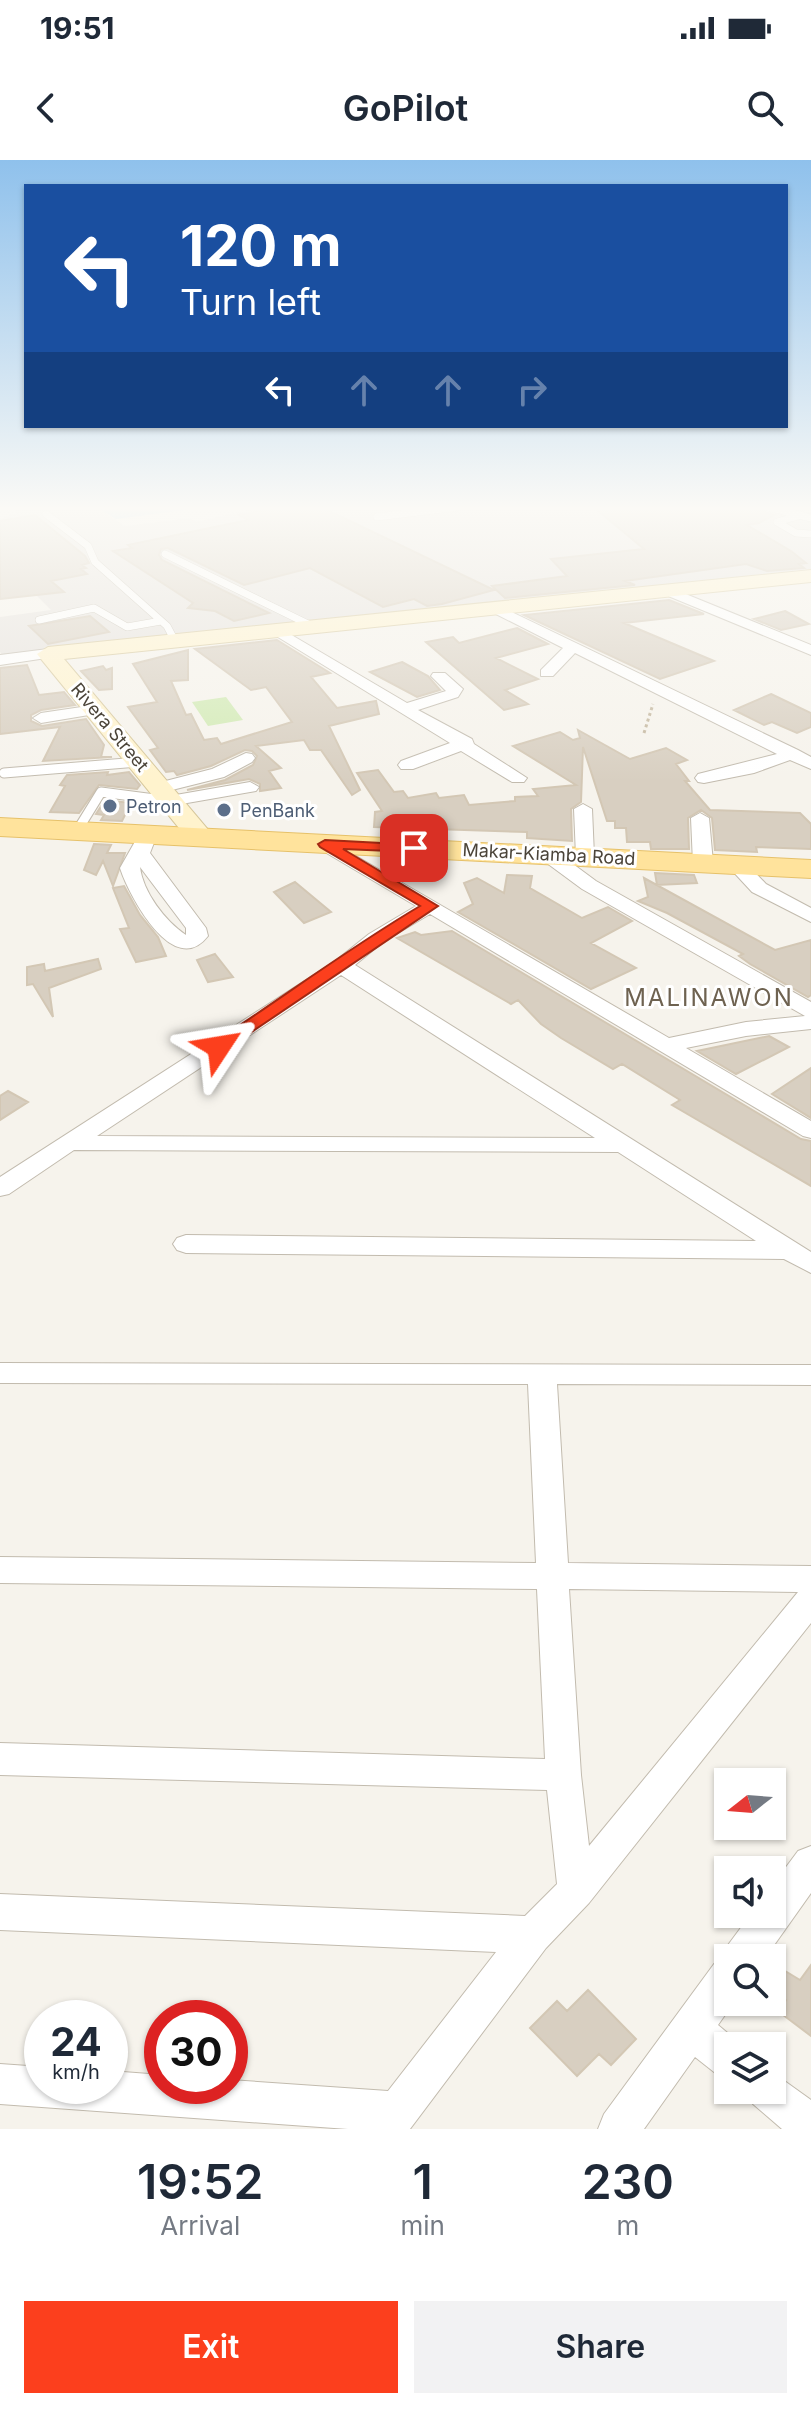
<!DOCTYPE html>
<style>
body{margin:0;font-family:Inter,sans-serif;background:#f2f2f3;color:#1f2937;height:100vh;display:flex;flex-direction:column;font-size:30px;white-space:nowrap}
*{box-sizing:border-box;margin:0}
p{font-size:26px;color:#747a83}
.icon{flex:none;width:44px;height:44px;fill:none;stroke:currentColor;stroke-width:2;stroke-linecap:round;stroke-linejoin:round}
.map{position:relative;height:1969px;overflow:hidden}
.drawer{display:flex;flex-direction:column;background:#fff;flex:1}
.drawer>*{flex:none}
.banner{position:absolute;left:24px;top:24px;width:764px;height:244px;border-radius:0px;box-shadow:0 2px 6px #0004;background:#1a4fa0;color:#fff;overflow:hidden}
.needle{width:52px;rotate:253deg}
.fabs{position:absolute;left:714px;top:1608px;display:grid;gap:16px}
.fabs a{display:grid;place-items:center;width:72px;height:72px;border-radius:0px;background:#fff;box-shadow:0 2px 6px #0004;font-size:40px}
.speed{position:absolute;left:24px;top:1840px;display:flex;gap:16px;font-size:40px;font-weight:700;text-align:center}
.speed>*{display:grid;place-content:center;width:104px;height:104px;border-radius:50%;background:#fff;box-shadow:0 2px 6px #0004;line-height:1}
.speed small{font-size:20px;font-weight:400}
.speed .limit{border:12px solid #d22;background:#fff;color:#111}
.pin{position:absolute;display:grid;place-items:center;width:68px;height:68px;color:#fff;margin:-34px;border-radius:16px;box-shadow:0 4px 12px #0006}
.me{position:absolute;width:88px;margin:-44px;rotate:57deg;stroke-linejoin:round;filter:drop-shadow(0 0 6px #0008)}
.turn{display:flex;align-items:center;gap:28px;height:168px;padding:0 24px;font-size:36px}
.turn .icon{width:104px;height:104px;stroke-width:2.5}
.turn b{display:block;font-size:56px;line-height:68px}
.lanes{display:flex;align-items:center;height:76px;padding:0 24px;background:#0003;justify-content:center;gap:40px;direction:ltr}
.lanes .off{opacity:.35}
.eta{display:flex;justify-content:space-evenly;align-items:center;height:136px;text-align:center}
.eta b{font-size:48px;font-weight:600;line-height:56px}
.button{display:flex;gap:16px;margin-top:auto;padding:16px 24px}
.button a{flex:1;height:92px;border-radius:0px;background:#fc3f1d;color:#fff;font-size:32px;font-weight:600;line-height:92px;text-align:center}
.button a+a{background:#f2f2f3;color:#1f2937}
.status{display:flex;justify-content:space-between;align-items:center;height:56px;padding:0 40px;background:#fff;direction:ltr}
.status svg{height:22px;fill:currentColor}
header{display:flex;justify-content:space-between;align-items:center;height:104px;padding:0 24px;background:#fff;font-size:36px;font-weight:600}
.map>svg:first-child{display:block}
.industrial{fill:#e6e2dd}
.green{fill:#d2eab5}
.water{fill:#a9d4f2}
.building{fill:#d8cfc1;stroke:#d3c7b4;stroke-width:2}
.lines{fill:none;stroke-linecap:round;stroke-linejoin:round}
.lane-far1-casing{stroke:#c2bbae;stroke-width:8}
.lane-casing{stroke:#c2bbae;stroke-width:11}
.street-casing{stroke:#c2bbae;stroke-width:2}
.secondary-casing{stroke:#d6c79b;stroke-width:2}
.primary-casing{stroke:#e6c16a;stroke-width:2}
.path{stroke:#c4b79f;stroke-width:3;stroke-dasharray:3 3;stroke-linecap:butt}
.lane-far1{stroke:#fff;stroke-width:7}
.lane{stroke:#fff;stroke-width:9}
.street{fill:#fff;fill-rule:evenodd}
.secondary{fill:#fff3cd;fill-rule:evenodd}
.primary{fill:#ffe39c;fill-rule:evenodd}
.route{fill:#fc3f1d;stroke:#a42913;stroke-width:2}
.service-dot{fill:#5c6f8a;stroke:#fff;stroke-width:3}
.labels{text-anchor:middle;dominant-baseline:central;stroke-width:6;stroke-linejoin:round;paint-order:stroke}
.far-street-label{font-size:18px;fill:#4b4439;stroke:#fff}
.far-service-label{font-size:18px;fill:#4e5e75;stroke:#fff;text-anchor:start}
.quarter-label{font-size:24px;letter-spacing:2px;fill:#6e6250;stroke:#fff}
</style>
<div class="status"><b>19:51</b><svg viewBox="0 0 49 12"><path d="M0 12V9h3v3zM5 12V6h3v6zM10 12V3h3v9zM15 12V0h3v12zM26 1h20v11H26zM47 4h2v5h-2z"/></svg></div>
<header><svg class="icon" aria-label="back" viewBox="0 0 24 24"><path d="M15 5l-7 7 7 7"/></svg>GoPilot<svg class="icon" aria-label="search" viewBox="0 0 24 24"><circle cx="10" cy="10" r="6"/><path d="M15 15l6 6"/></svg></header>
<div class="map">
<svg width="811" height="1969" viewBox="0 0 811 1969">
<rect width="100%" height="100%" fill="#f6f3ec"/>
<!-- industrial -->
<path class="industrial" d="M 12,347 L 96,347 L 125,366 L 190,358 L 196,362 L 259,347 L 811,347 L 811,409 L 3,496 L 0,492 L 0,457 L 51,450 L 0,399 L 0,359 L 18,352 Z"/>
<!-- green -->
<path class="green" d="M 226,537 L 243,560 L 208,566 L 192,542 Z"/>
<!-- water -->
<path class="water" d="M 96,347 L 208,347 L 116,359 Z"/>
<!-- building -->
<path class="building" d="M 279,347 L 321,347 L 494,430 L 442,444 L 427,446 L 414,439 L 383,447 L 310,408 L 244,425 L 168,388 L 161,389 L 159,395 L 162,400 L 269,453 L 234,461 L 215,451 L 188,448 L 193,443 L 113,391 L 132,388 L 128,385 L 248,360 L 239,355 Z
M 618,347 L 762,347 L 764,352 L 774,355 L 759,363 L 747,365 L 791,391 L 806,403 L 799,404 L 804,408 L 767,411 L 746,404 L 625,421 L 635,425 L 505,438 L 492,426 L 567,416 L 551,399 L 644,389 L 596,349 Z
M 35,355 L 85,396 L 89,403 L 82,405 L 86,408 L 81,409 L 87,414 L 51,421 L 64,432 L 0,439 L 0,361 Z
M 669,440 L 704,454 L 624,463 L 714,501 L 660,519 L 524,455 Z
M 785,451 L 809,464 L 781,470 L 754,459 Z
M 90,456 L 109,472 L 48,484 L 29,466 Z
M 517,468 L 548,484 L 496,498 L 538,519 L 505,530 L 528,544 L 504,550 L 426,482 L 453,477 L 459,483 Z
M 277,480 L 330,513 L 311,517 L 337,548 L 376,541 L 379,554 L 329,566 L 360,630 L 352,635 L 321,590 L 310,590 L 304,580 L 256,586 L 281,608 L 269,611 L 281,628 L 260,631 L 260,624 L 249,619 L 187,630 L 225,620 L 253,605 L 257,596 L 252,591 L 245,590 L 211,606 L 177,615 L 174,611 L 166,612 L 150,590 L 158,588 L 128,547 L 157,542 L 133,504 L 188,490 L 188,520 L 171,521 L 186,555 L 191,554 L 204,580 L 217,578 L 221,584 L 292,562 L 266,527 L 251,530 L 195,489 Z
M 402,502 L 428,516 L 440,530 L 417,537 L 370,512 Z
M 27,505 L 39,535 L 64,532 L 75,545 L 41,550 L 31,555 L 31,561 L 42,566 L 86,559 L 104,585 L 101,597 L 112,597 L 43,601 L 60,567 L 0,574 L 0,508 Z
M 103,506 L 106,510 L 112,508 L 112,529 L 99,530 L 81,511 Z
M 771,534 L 811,553 L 811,567 L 797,573 L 772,562 L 764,565 L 734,550 Z
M 578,570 L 630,599 L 666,588 L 687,600 L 676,604 L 689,621 L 685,621 L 710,650 L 800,653 L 811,664 L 811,689 L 756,687 L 757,692 L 715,690 L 712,658 L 701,650 L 688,658 L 689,689 L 651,689 L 650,682 L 627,682 L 626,668 L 615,668 L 615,661 L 607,661 L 583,587 L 581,642 L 571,649 L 572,681 L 527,678 L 527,672 L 374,667 L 375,652 L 382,651 L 357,613 L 378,610 L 394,632 L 403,631 L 408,638 L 436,633 L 439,638 L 464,635 L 469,645 L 515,641 L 515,637 L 538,636 L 533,629 L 576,625 L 513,586 L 560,572 L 573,580 L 580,578 Z
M 108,612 L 107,615 L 129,612 L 140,625 L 137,629 L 99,625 L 79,653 L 50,652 L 65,626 L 60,625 L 67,615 Z
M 105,640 L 131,643 L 122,661 L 101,660 L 104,655 L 96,654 Z
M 94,684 L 111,685 L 107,693 L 125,693 L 113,726 L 103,701 L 96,715 L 84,710 Z
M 655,713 L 694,715 L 697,723 L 657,725 Z
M 507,715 L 532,716 L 530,728 L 582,758 L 608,747 L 632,761 L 591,783 L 636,808 L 591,829 L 458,752 L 473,744 L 464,723 L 477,718 L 504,733 Z
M 644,718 L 775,790 L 811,780 L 811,835 L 808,837 L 750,804 L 739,796 L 743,794 L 667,753 L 638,741 L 648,737 Z
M 295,722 L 331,752 L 304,763 L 274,732 Z
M 124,726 L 140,755 L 158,777 L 166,796 L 136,802 L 120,769 L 129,768 L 113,728 Z
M 452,771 L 801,979 L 811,981 L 811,1026 L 672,945 L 680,940 L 622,904 L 613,909 L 561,878 L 541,864 L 518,840 L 511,844 L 397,778 L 415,772 L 421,775 Z
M 215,794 L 233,817 L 208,822 L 197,800 Z
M 98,799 L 101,809 L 49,828 L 53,857 L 33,824 L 27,825 L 27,807 L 44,804 L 45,811 Z
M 769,876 L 789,887 L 736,914 L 697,891 Z
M 811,908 L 811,958 L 772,934 Z
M 8,931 L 28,942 L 0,960 L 0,936 Z
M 811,1805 L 811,1876 L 778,1851 L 786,1840 L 772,1826 L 780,1808 L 800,1820 Z
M 588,1830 L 636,1879 L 611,1905 L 599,1894 L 577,1916 L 530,1868 L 557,1841 L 567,1851 Z"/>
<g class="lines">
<defs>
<path id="lane-far1" d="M 768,347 L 811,358
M 46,354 L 88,386 L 95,402 L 167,466 L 175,481
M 802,355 L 777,362 L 796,373 L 811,374
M 377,357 L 458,347
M 165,394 L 314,467
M 39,460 L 94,448 L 127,467 L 161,461"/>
<path id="lane" d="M 4,613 L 138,602
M 77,671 L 101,632 L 170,641"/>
<path id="street" d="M 666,426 L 811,485 L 811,495 L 661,433 L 661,427 Z
M 495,444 L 798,590 L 811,597 L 811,609 L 790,600 L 754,613 L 704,623 L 698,622 L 695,618 L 698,614 L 777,594 L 575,493 L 553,516 L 541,516 L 541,510 L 563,488 L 490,451 L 490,445 Z
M 278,467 L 407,543 L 446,531 L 431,516 L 433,513 L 445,513 L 463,529 L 458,537 L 418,550 L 472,579 L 474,584 L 527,618 L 524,622 L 512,622 L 461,591 L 413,609 L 401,609 L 398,605 L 401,601 L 450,583 L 273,474 L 271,471 Z
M 48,489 L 56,494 L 53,497 L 0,505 L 0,495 Z
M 95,545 L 103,550 L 101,553 L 41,563 L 33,558 L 41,553 Z
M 246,593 L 252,594 L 255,598 L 252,602 L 224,617 L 160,633 L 151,628 L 154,624 L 212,609 Z
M 250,622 L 259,627 L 256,631 L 170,646 L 161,641 L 170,636 Z
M 583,644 L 592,649 L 594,696 L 585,702 L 576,696 L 574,649 Z
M 700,653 L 709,658 L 713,703 L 703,709 L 693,703 L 691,658 Z
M 148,669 L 157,675 L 150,693 L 206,768 L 208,776 C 174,820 129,736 120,708 L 141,671 ZM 140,707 L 186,768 L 186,775 C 165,761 143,732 140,707 Z
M 325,678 L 669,878 L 746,862 L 805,856 L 582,729 L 540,698 L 538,694 L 540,690 L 554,690 L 596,721 L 811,842 L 811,869 L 746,876 L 686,888 L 811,961 L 811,978 L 803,976 L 430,754 L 383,782 L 355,805 L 811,1092 L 811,1113 L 784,1099 L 186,1093 L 177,1090 L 173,1084 L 177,1078 L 186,1075 L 756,1081 L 618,992 L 74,990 L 9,1034 L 0,1036 L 0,1017 L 334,802 L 369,774 L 416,746 L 318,688 L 316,684 ZM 341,815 L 595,978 L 97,976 Z
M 737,699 L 744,701 L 766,724 L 811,748 L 811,762 L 752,732 L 727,705 Z
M 0,1203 L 811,1205 L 811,1225 L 557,1224 L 568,1403 L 811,1406 L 811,1463 L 589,1743 L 546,1788 L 410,1969 L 348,1969 L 0,1944 L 0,1904 L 42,1907 L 42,1926 L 110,1926 L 110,1911 L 162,1915 L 162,1926 L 230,1926 L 230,1920 L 388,1931 L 496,1792 L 0,1770 L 0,1734 L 525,1756 L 557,1724 L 547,1630 L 0,1615 L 0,1583 L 545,1599 L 537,1429 L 0,1423 L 0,1397 L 536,1403 L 528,1224 L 0,1223 ZM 569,1429 L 798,1432 L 589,1686 L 581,1615 Z
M 811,1686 L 811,1733 L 765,1798 L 728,1798 L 728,1842 L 734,1842 L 718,1865 L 743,1886 L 728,1886 L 728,1918 L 714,1912 L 695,1897 L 644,1969 L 598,1969 L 604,1954 L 714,1804 L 724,1800 L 728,1785 L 751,1754 L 772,1754 L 772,1726 L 798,1691 Z
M 772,1912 L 811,1940 L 811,1969 L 782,1969 L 753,1944 L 747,1930 L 772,1930 Z"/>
<path id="secondary" d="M 811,410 L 811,422 L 64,499 L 210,672 L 214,678 L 210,684 L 192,684 L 37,494 L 48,487 Z"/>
<path id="primary" d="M 0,658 L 811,700 L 811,718 L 0,676 Z"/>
</defs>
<!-- lane-far1 casing -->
<use href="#lane-far1" class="lane-far1-casing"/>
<!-- lane casing -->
<use href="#lane" class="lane-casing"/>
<!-- street casing -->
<use href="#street" class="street-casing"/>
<!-- secondary casing -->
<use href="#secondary" class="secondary-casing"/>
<!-- primary casing -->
<use href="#primary" class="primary-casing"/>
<!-- path -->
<path class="path" d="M 644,573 L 653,544"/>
<!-- lane-far1 -->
<use href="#lane-far1" class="lane-far1"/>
<!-- lane -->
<use href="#lane" class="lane"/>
<!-- street -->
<use href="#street" class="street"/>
<!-- secondary -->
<use href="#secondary" class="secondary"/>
<!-- primary -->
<use href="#primary" class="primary"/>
</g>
<!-- sky -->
<linearGradient id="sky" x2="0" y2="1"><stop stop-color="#8fc1ec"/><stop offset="0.56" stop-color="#fbfaf6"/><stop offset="1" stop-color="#fbfaf6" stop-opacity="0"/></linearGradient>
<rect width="811" height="622" fill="url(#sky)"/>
<!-- route -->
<path class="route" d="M 325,680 L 419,685 L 421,688 L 414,692 L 343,689 L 438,746 L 225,890 L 213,890 L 211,887 L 213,883 C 282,838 349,788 420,746 L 320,687 L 318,684 Z"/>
<!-- markers -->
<g class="service-dot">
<circle cx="110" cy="646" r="8"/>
<circle cx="224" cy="650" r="8"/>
</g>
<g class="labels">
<!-- far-street labels -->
<g class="far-street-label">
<text transform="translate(110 567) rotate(50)">Rivera Street</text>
<text transform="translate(549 694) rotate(3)">Makar-Kiamba Road</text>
</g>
<!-- far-service labels -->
<g class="far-service-label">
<text x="126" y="646">Petron</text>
<text x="240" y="650">PenBank</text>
</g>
<!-- quarter labels -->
<g class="quarter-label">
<text x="709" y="837">MALINAWON</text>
</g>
</g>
</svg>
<div class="fabs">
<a><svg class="needle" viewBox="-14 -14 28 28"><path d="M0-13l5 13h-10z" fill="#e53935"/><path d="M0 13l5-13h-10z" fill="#747a83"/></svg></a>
<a><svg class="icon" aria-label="sound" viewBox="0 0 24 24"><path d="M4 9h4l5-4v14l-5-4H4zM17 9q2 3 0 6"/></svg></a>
<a><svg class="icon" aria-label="search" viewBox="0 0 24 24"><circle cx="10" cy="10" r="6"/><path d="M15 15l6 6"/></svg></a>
<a><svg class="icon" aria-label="layers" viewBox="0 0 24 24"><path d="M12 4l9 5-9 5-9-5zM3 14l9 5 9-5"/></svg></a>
</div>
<div class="speed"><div>24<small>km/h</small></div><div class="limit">30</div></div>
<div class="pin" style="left:414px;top:688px;background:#d93025"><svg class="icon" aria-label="arrive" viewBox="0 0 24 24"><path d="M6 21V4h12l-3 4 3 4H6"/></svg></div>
<svg class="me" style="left:219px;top:887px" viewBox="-20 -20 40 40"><path d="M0-17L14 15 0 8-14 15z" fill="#fc3f1d" stroke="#fff" stroke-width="4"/></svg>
<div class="banner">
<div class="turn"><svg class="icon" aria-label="left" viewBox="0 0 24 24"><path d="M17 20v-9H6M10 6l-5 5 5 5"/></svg><div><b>120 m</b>Turn left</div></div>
<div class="lanes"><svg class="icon" aria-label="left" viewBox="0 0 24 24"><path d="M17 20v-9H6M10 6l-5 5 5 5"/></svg><svg class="icon off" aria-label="ahead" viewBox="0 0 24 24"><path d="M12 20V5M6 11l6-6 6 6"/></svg><svg class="icon off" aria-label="ahead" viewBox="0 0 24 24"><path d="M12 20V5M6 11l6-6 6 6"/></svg><svg class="icon off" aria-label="right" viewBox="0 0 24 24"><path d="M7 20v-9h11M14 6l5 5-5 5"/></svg></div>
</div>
</div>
<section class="drawer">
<div class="eta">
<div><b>19:52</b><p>Arrival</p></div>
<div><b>1</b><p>min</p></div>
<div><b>230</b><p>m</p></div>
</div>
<div class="button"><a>Exit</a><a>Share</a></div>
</section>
